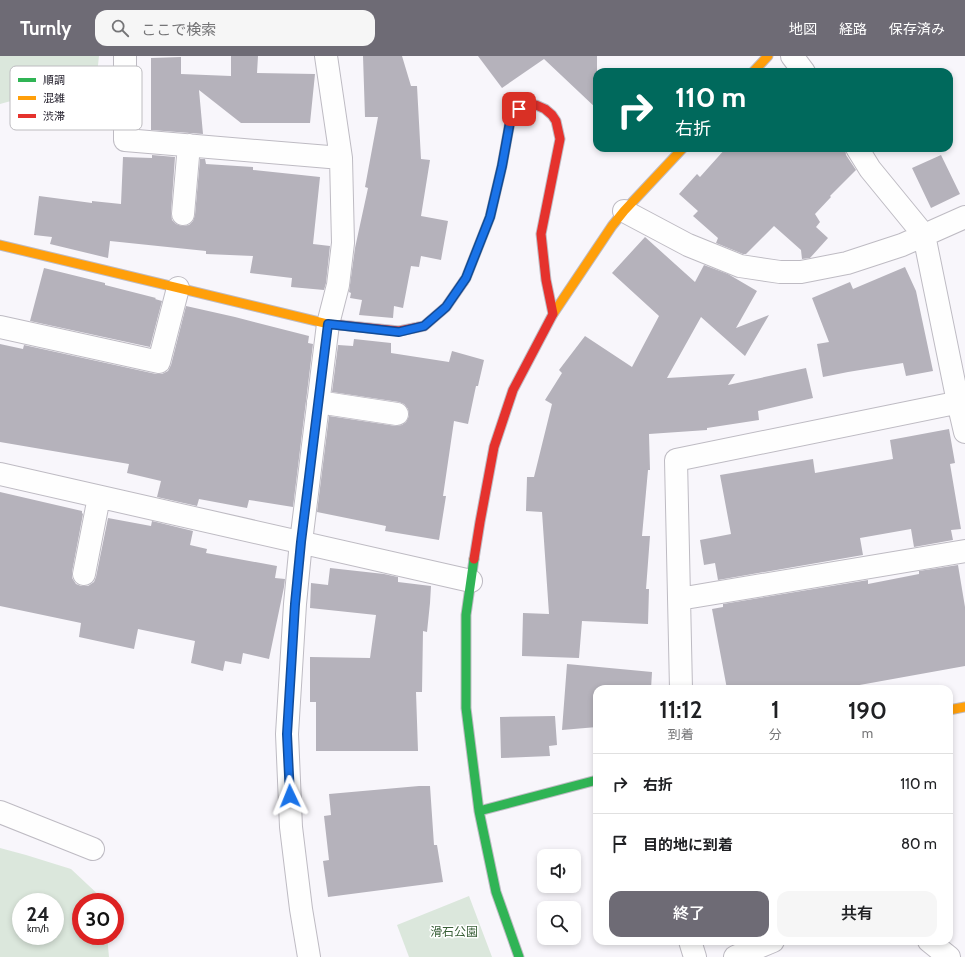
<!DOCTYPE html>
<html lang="ja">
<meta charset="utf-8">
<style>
body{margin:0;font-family:Cabin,"Noto Sans JP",sans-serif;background:#f6f6f6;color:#202124;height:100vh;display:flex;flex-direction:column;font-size:15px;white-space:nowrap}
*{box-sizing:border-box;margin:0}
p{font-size:13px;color:#757577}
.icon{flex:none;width:22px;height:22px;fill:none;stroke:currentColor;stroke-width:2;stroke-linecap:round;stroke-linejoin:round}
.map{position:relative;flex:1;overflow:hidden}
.side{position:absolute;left:593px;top:629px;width:360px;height:260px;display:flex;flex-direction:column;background:#fff;border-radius:12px;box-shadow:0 2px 6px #0003}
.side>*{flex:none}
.guide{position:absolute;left:593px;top:12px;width:360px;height:84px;border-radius:12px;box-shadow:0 2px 6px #0003;background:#00695c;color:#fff;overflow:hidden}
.buttons{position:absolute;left:537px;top:793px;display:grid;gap:8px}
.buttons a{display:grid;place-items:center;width:44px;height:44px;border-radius:8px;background:#fff;box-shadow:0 2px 6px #0003;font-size:20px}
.speed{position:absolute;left:12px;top:837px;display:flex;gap:8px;font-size:20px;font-weight:700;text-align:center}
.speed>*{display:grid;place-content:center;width:52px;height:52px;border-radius:50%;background:#fff;box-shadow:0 2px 6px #0003;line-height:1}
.speed small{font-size:10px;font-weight:400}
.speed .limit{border:6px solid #d22;background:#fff;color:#111}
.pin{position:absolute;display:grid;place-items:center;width:34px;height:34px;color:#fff;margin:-17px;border-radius:8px;box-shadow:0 2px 6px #0006}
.me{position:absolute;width:44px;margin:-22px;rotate:358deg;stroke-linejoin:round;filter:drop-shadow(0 0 3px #0008)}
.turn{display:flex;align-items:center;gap:14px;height:84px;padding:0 16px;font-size:18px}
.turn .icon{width:52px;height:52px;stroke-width:2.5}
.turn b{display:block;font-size:28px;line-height:34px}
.eta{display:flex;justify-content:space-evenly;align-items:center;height:68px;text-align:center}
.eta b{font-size:24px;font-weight:600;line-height:28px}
.cta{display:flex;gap:8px;margin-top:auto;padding:8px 16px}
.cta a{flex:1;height:46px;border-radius:12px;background:#6e6b75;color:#fff;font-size:16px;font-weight:600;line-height:46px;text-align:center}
.cta a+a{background:#f6f6f6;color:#202124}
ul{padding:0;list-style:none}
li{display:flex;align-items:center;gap:12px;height:60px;padding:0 16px;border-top:1px solid #e0e0e0}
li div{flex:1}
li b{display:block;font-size:15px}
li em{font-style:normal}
header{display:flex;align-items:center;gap:24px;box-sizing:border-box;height:56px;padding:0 20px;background:#6e6b75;color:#fff}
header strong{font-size:19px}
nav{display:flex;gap:22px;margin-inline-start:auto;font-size:14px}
.search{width:280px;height:36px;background:#f6f6f6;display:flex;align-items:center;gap:10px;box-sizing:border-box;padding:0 14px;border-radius:12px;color:#757577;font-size:15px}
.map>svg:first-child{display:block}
.green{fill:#dbe7dc;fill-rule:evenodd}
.building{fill:#b5b2bb}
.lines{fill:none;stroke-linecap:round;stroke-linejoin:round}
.street-casing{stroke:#bebbc3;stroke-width:24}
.fast-casing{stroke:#bebbc3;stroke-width:11}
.slow-casing{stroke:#bebbc3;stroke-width:11}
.jam-casing{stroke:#bebbc3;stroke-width:11}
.street{stroke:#fefefe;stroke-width:22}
.fast{stroke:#30b455;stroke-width:9}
.slow{stroke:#ff9f0a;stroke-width:9}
.jam{stroke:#e5322d;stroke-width:9}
.route-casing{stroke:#114b97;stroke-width:10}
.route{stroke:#1a73e8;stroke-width:7}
.labels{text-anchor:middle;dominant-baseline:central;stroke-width:3;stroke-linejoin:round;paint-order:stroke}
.park-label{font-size:12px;fill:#385f37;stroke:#fff}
.key{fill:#fff;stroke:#bdbcc0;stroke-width:1}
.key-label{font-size:11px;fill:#24202d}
</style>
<header>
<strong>Turnly</strong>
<div class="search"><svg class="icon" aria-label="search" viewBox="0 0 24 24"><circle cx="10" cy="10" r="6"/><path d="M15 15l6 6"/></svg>ここで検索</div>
<nav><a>地図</a><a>経路</a><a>保存済み</a></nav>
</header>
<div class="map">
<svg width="965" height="901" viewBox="0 0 965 901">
<rect width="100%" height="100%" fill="#f8f6fb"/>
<!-- green -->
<path class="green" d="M 0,0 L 99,0 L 97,18 L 92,23 L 0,48 Z
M 0,792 L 26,799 L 71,813 L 103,843 L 103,846 L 81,846 L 81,880 L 107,880 L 109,901 L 0,901 ZM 21,846 L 55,846 L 55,880 L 21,880 Z
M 469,840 L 492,901 L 409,901 L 397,869 Z"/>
<!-- building -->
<path class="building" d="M 231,0 L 258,0 L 257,17 L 315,18 L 310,67 L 241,67 L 199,34 L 203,78 L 151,74 L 151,2 L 181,1 L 181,18 L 231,20 Z
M 363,0 L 402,0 L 411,30 L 417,30 L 421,103 L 430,104 L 421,160 L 448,165 L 441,204 L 421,200 L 419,211 L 411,210 L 403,252 L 394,250 L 393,262 L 359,259 L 362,244 L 350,242 L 351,237 L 349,236 L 355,192 L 368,132 L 365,131 L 378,61 L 365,61 Z
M 478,0 L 597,0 L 597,53 L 544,3 L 502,32 Z
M 726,92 L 845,92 L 846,99 L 856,114 L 830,140 L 831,141 L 815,158 L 820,166 L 816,171 L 828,182 L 810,202 L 802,203 L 801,194 L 774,170 L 746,198 L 743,198 L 716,187 L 718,182 L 693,160 L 698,155 L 679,138 L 697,118 L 700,121 Z
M 152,99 L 175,101 L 171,157 L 172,164 L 176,168 L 182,170 L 189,169 L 193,165 L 195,159 L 200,103 L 205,103 L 206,108 L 253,111 L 253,114 L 320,121 L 313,188 L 330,190 L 326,227 L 324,234 L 291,231 L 292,222 L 250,217 L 253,200 L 206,198 L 206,195 L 110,185 L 108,202 L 50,188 L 52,181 L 34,179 L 39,140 L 92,147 L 92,145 L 121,148 L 123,101 L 152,102 Z
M 941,99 L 960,138 L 931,152 L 912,112 Z
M 645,181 L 695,226 L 704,209 L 728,218 L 757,235 L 736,272 L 769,259 L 745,300 L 701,261 L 667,322 L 735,318 L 728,329 L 806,312 L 813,342 L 758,355 L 759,364 L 707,372 L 707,374 L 649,378 L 650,414 L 648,414 L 642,480 L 650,480 L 646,533 L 649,533 L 648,568 L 582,565 L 579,602 L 522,600 L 523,557 L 549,558 L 542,456 L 526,455 L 527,421 L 534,421 L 552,348 L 545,344 L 562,317 L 559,314 L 585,280 L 632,311 L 659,260 L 612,217 Z
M 905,211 L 916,235 L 933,315 L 906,320 L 903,307 L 848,316 L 823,321 L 817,288 L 829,286 L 812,242 L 850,226 L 853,233 Z
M 44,212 L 105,227 L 105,229 L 156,242 L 155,243 L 162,245 L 150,291 L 30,265 Z
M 186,250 L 235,261 L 309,280 L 308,287 L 313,288 L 293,451 L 249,444 L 247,452 L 199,443 L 197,450 L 157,441 L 161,425 L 127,417 L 129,408 L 0,386 L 0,288 L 23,293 L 24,289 L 156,318 L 162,318 L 168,315 L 171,309 Z
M 354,283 L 391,287 L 391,297 L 449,306 L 452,295 L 484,304 L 478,330 L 476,330 L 468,368 L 454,365 L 443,440 L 446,440 L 439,484 L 385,475 L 386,470 L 317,456 L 329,360 L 396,370 L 402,369 L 406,366 L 409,360 L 408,353 L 404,348 L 399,346 L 332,336 L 338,289 L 353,290 Z
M 949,373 L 955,407 L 950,408 L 961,473 L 951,474 L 953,484 L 914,491 L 911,473 L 860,482 L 863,499 L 718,524 L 715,507 L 704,509 L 700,484 L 731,478 L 720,419 L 813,403 L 815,417 L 893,403 L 890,384 Z
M 0,436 L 82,455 L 82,457 L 83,458 L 72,516 L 72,522 L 76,528 L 81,530 L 88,530 L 94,526 L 96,521 L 108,462 L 151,470 L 152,465 L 193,475 L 190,489 L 207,493 L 206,497 L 277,510 L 275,522 L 285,523 L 284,531 L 269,603 L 243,597 L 241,608 L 225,605 L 223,615 L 191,607 L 195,585 L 138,573 L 134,593 L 79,581 L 81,567 L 0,550 Z
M 958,509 L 965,551 L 965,610 L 854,630 L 832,633 L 727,633 L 712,553 L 723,551 L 723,548 L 868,524 L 868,528 L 919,518 L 919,515 Z
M 330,512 L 384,518 L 398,521 L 398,526 L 431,530 L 430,547 L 427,576 L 423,575 L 422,636 L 416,636 L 418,695 L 316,695 L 316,646 L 310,646 L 310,601 L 370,602 L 376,559 L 310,552 L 311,527 L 328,529 Z
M 567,608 L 652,616 L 651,633 L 597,633 L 597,671 L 562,674 Z
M 555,660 L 557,689 L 549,690 L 550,700 L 501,702 L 500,661 Z
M 419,730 L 430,730 L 434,789 L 437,789 L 443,826 L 328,841 L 323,805 L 329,804 L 324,760 L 331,759 L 329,738 Z"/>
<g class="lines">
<defs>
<path id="street" d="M 125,0 L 125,84 L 341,102
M 792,0 L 804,16
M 857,92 L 870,113 L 924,179 L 958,346 L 965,376
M 624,155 L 688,189 L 740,210 L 780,216 L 801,216 L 847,207 L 902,189 L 965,161
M 183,158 L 189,89
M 0,271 L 159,306 L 178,232
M 318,346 L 397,358
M 0,418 L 471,525
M 84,518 L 99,441
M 679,543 L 965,495
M 681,633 L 676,404 L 965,345
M 0,756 L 93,793
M 690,885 L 695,901
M 929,885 L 949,901
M 309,901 L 301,853 L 291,771 L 287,678 L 295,548 L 301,486 L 328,268 L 338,229 L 343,187 L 341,102 L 326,0
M 735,901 L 773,885"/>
<path id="fast" d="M 464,225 L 466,222 L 490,161 L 502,110 L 510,66 L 519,53 L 527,50
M 474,503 L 466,559 L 466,652 L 479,755 L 496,836 L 519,901
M 479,755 L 597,724"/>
<path id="slow" d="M 753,16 L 768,0
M 0,189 L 328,268 L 340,269
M 553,258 L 612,170 L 624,155 L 683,92
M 949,654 L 965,651"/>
<path id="jam" d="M 527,50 L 536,49 L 545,53 L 552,59 L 556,65 L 560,83 L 541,178 L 546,224 L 553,258
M 340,269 L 399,275 L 424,270 L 446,251 L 464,225
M 474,503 L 480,466 L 494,391 L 513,334 L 553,258"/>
</defs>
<!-- street casing -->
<use href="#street" class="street-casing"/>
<!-- fast casing -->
<use href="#fast" class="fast-casing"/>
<!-- slow casing -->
<use href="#slow" class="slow-casing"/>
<!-- jam casing -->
<use href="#jam" class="jam-casing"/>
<!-- street -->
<use href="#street" class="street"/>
<!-- fast -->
<use href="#fast" class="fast"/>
<!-- slow -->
<use href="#slow" class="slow"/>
<!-- jam -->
<use href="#jam" class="jam"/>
</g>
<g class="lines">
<defs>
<path id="route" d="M 290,740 L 287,678 L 295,548 L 301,486 L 328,268 L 399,276 L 424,270 L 446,251 L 466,222 L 490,161 L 502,110 L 510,66 L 519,53"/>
</defs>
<!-- route casing -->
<use href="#route" class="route-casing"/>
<!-- route -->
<use href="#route" class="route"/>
</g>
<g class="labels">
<!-- park labels -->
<g class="park-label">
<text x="454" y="875">滑石公園</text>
</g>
</g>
<!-- legend -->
<rect x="10" y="10" width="132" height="64" rx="6" class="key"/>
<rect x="18" y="22" width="18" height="4" fill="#30b455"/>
<rect x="18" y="40" width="18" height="4" fill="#ff9f0a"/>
<rect x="18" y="58" width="18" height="4" fill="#e5322d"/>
<g class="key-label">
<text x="43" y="28">順調</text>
<text x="43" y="46">混雑</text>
<text x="43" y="64">渋滞</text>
</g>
</svg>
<div class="buttons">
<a><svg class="icon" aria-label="sound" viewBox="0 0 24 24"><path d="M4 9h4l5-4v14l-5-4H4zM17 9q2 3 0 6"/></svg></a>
<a><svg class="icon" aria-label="search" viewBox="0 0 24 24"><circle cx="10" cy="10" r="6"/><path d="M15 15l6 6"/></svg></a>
</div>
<div class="speed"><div>24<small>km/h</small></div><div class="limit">30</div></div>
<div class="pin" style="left:519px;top:53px;background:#d93025"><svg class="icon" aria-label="arrive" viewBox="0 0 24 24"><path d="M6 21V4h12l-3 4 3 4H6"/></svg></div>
<svg class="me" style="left:290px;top:740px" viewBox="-20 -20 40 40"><path d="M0-17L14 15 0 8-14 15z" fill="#1a73e8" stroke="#fff" stroke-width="4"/></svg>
<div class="guide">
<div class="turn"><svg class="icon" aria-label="right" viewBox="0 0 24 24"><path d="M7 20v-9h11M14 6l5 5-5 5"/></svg><div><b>110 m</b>右折</div></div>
</div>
<section class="side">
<div class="eta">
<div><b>11:12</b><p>到着</p></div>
<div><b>1</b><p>分</p></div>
<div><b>190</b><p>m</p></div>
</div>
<ul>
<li><svg class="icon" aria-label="right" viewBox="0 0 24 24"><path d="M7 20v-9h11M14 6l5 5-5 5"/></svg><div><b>右折</b></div><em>110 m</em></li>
<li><svg class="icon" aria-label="arrive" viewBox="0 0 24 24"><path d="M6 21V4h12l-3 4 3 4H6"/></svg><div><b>目的地に到着</b></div><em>80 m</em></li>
</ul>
<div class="cta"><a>終了</a><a>共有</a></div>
</section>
</div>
